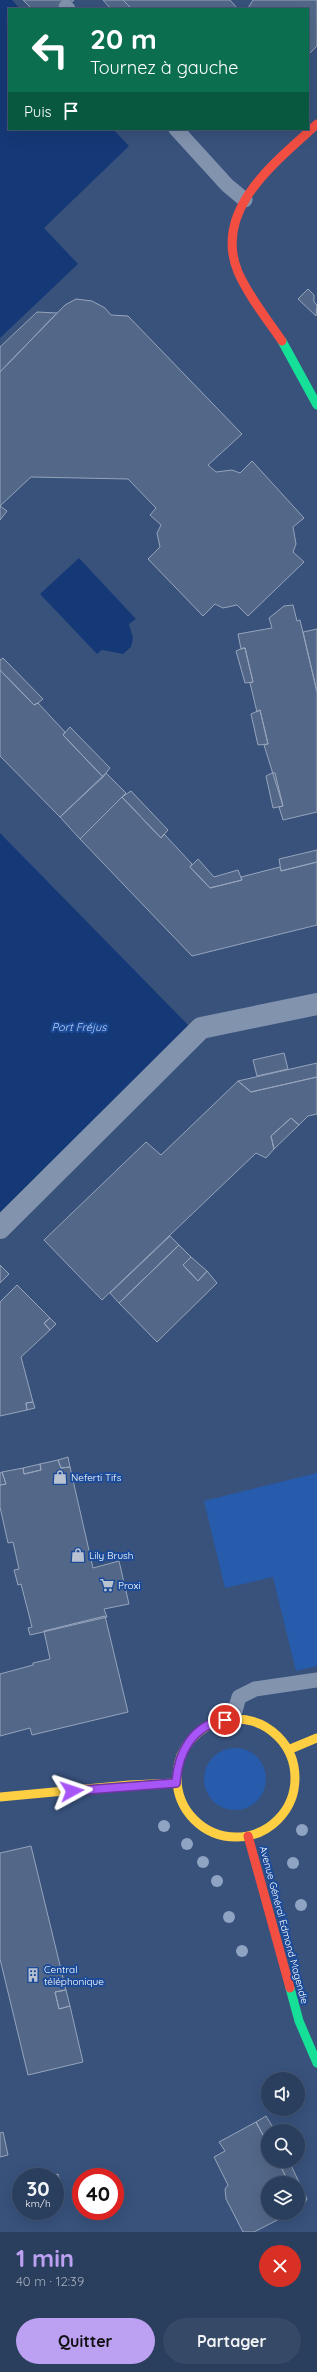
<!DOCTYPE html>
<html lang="fr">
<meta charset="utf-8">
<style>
body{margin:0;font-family:Quicksand,sans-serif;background:#364966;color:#f1f3f6;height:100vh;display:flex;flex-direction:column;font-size:15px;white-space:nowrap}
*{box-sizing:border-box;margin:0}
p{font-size:13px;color:#a5aebc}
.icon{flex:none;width:22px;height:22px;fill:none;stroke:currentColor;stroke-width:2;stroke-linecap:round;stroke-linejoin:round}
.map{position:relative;height:2232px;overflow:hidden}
.drawer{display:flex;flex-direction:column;background:#2a3e5d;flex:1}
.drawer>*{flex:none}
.hud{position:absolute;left:8px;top:8px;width:301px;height:122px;border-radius:0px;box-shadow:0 4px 16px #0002,0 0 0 1px #465772;background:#0b6e4f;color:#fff;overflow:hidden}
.tools{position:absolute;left:261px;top:2072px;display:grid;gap:8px}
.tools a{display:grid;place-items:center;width:44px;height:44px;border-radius:50%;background:#2a3e5d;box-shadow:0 4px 16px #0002,0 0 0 1px #465772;font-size:20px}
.speed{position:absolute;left:12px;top:2168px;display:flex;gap:8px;font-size:20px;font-weight:700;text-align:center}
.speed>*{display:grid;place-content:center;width:52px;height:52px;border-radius:50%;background:#2a3e5d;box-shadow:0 4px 16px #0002,0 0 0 1px #465772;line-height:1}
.speed small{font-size:10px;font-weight:400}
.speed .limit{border:6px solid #d22;background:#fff;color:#111}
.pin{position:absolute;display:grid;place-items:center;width:34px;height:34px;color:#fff;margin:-17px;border:2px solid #fff;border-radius:50%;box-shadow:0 1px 4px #0007}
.me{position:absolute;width:44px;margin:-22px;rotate:85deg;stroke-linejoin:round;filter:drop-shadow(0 0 3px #0008)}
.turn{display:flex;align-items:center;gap:14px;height:84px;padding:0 16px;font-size:18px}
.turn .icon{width:52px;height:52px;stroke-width:2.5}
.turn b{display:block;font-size:28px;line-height:34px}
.then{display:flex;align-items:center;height:38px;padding:0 16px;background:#0003;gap:8px;font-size:15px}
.round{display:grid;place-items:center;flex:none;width:42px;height:42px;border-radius:21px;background:#364966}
.overview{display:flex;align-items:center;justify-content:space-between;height:68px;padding:0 16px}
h1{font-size:24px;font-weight:700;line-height:30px;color:#bca0f2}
.primary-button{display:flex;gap:8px;margin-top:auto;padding:8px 16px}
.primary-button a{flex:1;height:46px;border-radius:24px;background:#bca0f2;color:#111;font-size:16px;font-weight:700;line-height:46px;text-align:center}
.primary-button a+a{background:#364966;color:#f1f3f6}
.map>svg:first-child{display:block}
.green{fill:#275bab}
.water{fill:#153977}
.building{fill:#536889;stroke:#96a4bb}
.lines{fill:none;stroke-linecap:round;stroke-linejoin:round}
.lane{stroke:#8293ae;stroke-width:15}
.street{stroke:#8293ae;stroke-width:22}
.fast{stroke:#16e098;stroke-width:9}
.slow{stroke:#ffcf43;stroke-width:9}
.jam{stroke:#f24e42;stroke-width:9}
.tree{fill:#8fa3c2}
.route-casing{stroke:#6d37a1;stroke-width:10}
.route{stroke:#a855f7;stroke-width:7}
.labels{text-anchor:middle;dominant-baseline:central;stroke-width:4;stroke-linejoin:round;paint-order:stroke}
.poi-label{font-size:10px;fill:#fff;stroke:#1b4b99;text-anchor:start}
.street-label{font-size:10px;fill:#fff;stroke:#1b4b99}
.water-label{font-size:11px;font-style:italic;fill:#bcd4f7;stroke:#1b4b99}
</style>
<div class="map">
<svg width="317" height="2232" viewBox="0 0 317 2232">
<rect width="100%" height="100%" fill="#38527c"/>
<!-- green -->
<path class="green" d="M 317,1473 L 317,1666 L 296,1671 L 273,1577 L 225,1588 L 204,1501 Z
M204 1779a31 31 0 1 1 62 0a31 31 0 1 1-62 0Z"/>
<!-- water -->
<path class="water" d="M 0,0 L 12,0 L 20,9 L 9,9 L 9,129 L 113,129 L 129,146 L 44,228 L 78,264 L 0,338 Z
M 79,558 L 136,619 L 129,624 L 133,638 L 131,647 L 123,654 L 102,650 L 97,654 L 40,594 Z
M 0,833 L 191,1028 L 0,1215 Z"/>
<!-- building -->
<path class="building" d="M 23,0 L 74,0 L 64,9 L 32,9 Z
M 103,0 L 123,0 L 132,9 L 111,9 Z
M 123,0 L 230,0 L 237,8 L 248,8 L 253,0 L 317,0 L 317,46 L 308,55 L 308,9 L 132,9 Z
M 308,289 L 314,295 L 314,302 L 317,305 L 316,316 L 298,299 Z
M 76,299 L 92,301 L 105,308 L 111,315 L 128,316 L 242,434 L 208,465 L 216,472 L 232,470 L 240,473 L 252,461 L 304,518 L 293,527 L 296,544 L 293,552 L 304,562 L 248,616 L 237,605 L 223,608 L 215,604 L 203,616 L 148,559 L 160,547 L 157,533 L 161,525 L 150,515 L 156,508 L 128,479 L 31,477 L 0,506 L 7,511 L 0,520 L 0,372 L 65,305 Z
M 37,312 L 57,313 L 0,372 L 0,347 Z
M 293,605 L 297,621 L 300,620 L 317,692 L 317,812 L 283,820 L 279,807 L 283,806 L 264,745 L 268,744 L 260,710 L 257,712 L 250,683 L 253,682 L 245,648 L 241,649 L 238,634 L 272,628 L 269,618 L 284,606 Z
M 317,629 L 317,692 L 303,632 Z
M 243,648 L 245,648 L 253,682 L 245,683 L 236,651 Z
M 3,658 L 43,699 L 38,703 L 34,705 L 0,670 L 0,660 Z
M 0,670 L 34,705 L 38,703 L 65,732 L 63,735 L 103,777 L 60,817 L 0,756 Z
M 260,710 L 268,744 L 258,745 L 251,714 Z
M 70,727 L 110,768 L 103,777 L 63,735 Z
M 106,773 L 126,793 L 80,839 L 60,817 Z
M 272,773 L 275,773 L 283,806 L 273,808 L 266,776 Z
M 131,791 L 168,830 L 161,838 L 122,797 Z
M 122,797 L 161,838 L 164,834 L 192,864 L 190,867 L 210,888 L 242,880 L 241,877 L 280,867 L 281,871 L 317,862 L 317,925 L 192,956 L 80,839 Z
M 317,850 L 317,862 L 281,871 L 279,859 Z
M 198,859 L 214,877 L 238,870 L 242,880 L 210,888 L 190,867 Z
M 284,1053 L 288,1069 L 257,1076 L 253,1060 Z
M 317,1063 L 317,1077 L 251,1092 L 238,1081 Z
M 317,1077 L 317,1114 L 308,1116 L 299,1125 L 291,1118 L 271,1136 L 274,1149 L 266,1158 L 256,1153 L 102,1300 L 44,1240 L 146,1142 L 161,1155 L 238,1081 L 251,1092 Z
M 291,1118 L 299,1125 L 274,1149 L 271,1136 Z
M 170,1236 L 179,1245 L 119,1303 L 110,1293 Z
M 179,1245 L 191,1257 L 183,1265 L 198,1281 L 207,1271 L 217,1283 L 157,1342 L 119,1303 Z
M 191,1257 L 207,1271 L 198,1281 L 183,1265 Z
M 0,1265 L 9,1274 L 0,1283 Z
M 17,1285 L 50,1318 L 44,1323 L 50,1330 L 21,1357 L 33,1402 L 26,1403 L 27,1410 L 0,1416 L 0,1302 Z
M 50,1318 L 56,1324 L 50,1330 L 44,1323 Z
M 33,1402 L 35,1408 L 27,1410 L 26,1403 Z
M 68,1457 L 70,1467 L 61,1468 L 58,1460 Z
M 58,1460 L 61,1468 L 70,1467 L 93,1568 L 119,1561 L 129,1604 L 104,1609 L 107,1617 L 30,1635 L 28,1628 L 32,1627 L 21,1584 L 18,1585 L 14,1570 L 19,1569 L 13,1542 L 8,1543 L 0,1507 L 0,1485 L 6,1484 L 2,1472 L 23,1468 L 24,1474 L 41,1470 L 40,1464 Z
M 40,1464 L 41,1470 L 24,1474 L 23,1468 Z
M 2,1472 L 6,1484 L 0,1485 L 0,1473 Z
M 105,1616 L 128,1712 L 32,1735 L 30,1728 L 0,1736 L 0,1674 L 33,1665 L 33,1663 L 50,1659 L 44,1631 Z
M 31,1846 L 66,1990 L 55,1992 L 59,2009 L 70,2006 L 83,2062 L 28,2075 L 0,1959 L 0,1853 Z
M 66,1990 L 70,2006 L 59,2009 L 55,1992 Z
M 266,2116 L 274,2129 L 263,2135 L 256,2122 Z
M 256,2122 L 263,2135 L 268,2133 L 268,2161 L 278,2161 L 289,2183 L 268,2183 L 268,2213 L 291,2213 L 254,2232 L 243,2232 L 226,2199 L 225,2189 L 228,2185 L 214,2157 L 225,2151 L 219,2142 Z
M 3,2132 L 8,2155 L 0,2157 L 0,2133 Z
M 278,2161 L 289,2161 L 307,2199 L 302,2207 L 298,2200 L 298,2183 L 289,2183 Z
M 58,2174 L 62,2190 L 55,2191 L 55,2177 L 46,2177 Z"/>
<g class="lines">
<!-- lane -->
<path class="lane" d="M 66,7 L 68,9
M 176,129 L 227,185 L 245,200
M 233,1718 L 239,1697 L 255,1689 L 317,1680"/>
<!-- street -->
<path class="street" d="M 0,1228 L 201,1028 L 317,1004"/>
<!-- fast -->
<path class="fast" d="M 282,341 L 317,405
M 290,1988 L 299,2021 L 317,2063"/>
<!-- slow -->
<path class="slow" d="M177 1778a59 59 0 1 1 118 0a59 59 0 1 1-118 0Z
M 288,1750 L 317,1738
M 0,1797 L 129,1785 L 176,1783"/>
<!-- jam -->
<path class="jam" d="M 282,341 C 267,319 249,297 238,272 C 212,209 277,161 317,124
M 248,1836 L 290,1988"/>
</g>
<!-- trees -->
<g class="tree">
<circle cx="164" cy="1826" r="6"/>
<circle cx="302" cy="1830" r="6"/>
<circle cx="187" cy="1844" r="6"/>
<circle cx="203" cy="1862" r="6"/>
<circle cx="293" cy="1863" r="6"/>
<circle cx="217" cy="1881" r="6"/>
<circle cx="301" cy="1905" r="6"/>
<circle cx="229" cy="1917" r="6"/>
<circle cx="242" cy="1951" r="6"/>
</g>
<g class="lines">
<defs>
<path id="route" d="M 72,1791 L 176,1783 C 178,1753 192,1725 225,1720"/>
</defs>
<!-- route casing -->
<use href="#route" class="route-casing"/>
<!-- route -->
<use href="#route" class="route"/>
</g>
<!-- icons -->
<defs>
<symbol id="shop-bare" viewBox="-9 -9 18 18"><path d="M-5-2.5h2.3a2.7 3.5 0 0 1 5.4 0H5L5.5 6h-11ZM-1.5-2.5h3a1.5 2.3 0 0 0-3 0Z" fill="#b9c2d1" stroke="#1b4b99" stroke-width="2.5" paint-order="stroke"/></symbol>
<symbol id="supermarket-bare" viewBox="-9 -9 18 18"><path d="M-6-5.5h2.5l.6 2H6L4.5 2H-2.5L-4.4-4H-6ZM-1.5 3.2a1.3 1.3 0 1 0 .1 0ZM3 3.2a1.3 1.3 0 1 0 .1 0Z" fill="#b9c2d1" stroke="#1b4b99" stroke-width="2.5" paint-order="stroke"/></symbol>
<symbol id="building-bare" viewBox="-9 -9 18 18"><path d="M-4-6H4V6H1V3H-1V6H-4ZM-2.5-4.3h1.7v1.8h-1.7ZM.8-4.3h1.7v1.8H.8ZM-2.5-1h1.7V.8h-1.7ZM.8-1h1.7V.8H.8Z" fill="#b9c2d1" stroke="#1b4b99" stroke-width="2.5" paint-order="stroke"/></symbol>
</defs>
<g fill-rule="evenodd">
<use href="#shop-bare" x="50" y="1467" width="20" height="20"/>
<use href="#shop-bare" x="68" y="1545" width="20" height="20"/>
<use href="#supermarket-bare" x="97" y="1575" width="20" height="20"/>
<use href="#building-bare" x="23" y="1965" width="20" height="20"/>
</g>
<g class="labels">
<!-- poi labels -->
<g class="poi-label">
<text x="71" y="1477">Neferti Tifs</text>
<text x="89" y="1555">Lily Brush</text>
<text x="118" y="1585">Proxi</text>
<text x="44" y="1969">Central<tspan x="44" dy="12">téléphonique</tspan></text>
</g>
<!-- street labels -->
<g class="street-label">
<text transform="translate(284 1925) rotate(75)">Avenue Général Edmond Magendie</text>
</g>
<!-- water labels -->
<g class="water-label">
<text x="79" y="1027">Port Fréjus</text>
</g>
</g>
</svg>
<div class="tools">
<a><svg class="icon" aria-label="sound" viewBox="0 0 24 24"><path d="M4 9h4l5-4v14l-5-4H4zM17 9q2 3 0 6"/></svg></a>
<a><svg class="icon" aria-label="search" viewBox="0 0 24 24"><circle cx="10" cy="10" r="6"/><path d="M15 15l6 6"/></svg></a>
<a><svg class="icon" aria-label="layers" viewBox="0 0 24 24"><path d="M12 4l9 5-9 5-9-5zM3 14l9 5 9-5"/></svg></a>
</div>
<div class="speed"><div>30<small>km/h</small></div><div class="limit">40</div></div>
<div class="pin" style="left:225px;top:1720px;background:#d93025"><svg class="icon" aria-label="arrive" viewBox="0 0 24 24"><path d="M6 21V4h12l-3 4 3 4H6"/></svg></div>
<svg class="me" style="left:72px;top:1791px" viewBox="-20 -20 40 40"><path d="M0-17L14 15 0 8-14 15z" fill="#a855f7" stroke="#fff" stroke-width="4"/></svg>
<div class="hud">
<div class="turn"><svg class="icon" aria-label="left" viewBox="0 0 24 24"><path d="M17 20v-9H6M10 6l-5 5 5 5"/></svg><div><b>20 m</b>Tournez à gauche</div></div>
<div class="then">Puis<svg class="icon" aria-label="arrive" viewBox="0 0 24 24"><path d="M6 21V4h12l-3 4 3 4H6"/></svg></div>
</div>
</div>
<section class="drawer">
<div class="overview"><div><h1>1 min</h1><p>40 m · 12:39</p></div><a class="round" style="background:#d93025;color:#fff"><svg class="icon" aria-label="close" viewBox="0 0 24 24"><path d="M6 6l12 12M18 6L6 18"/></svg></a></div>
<div class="primary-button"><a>Quitter</a><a>Partager</a></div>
</section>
